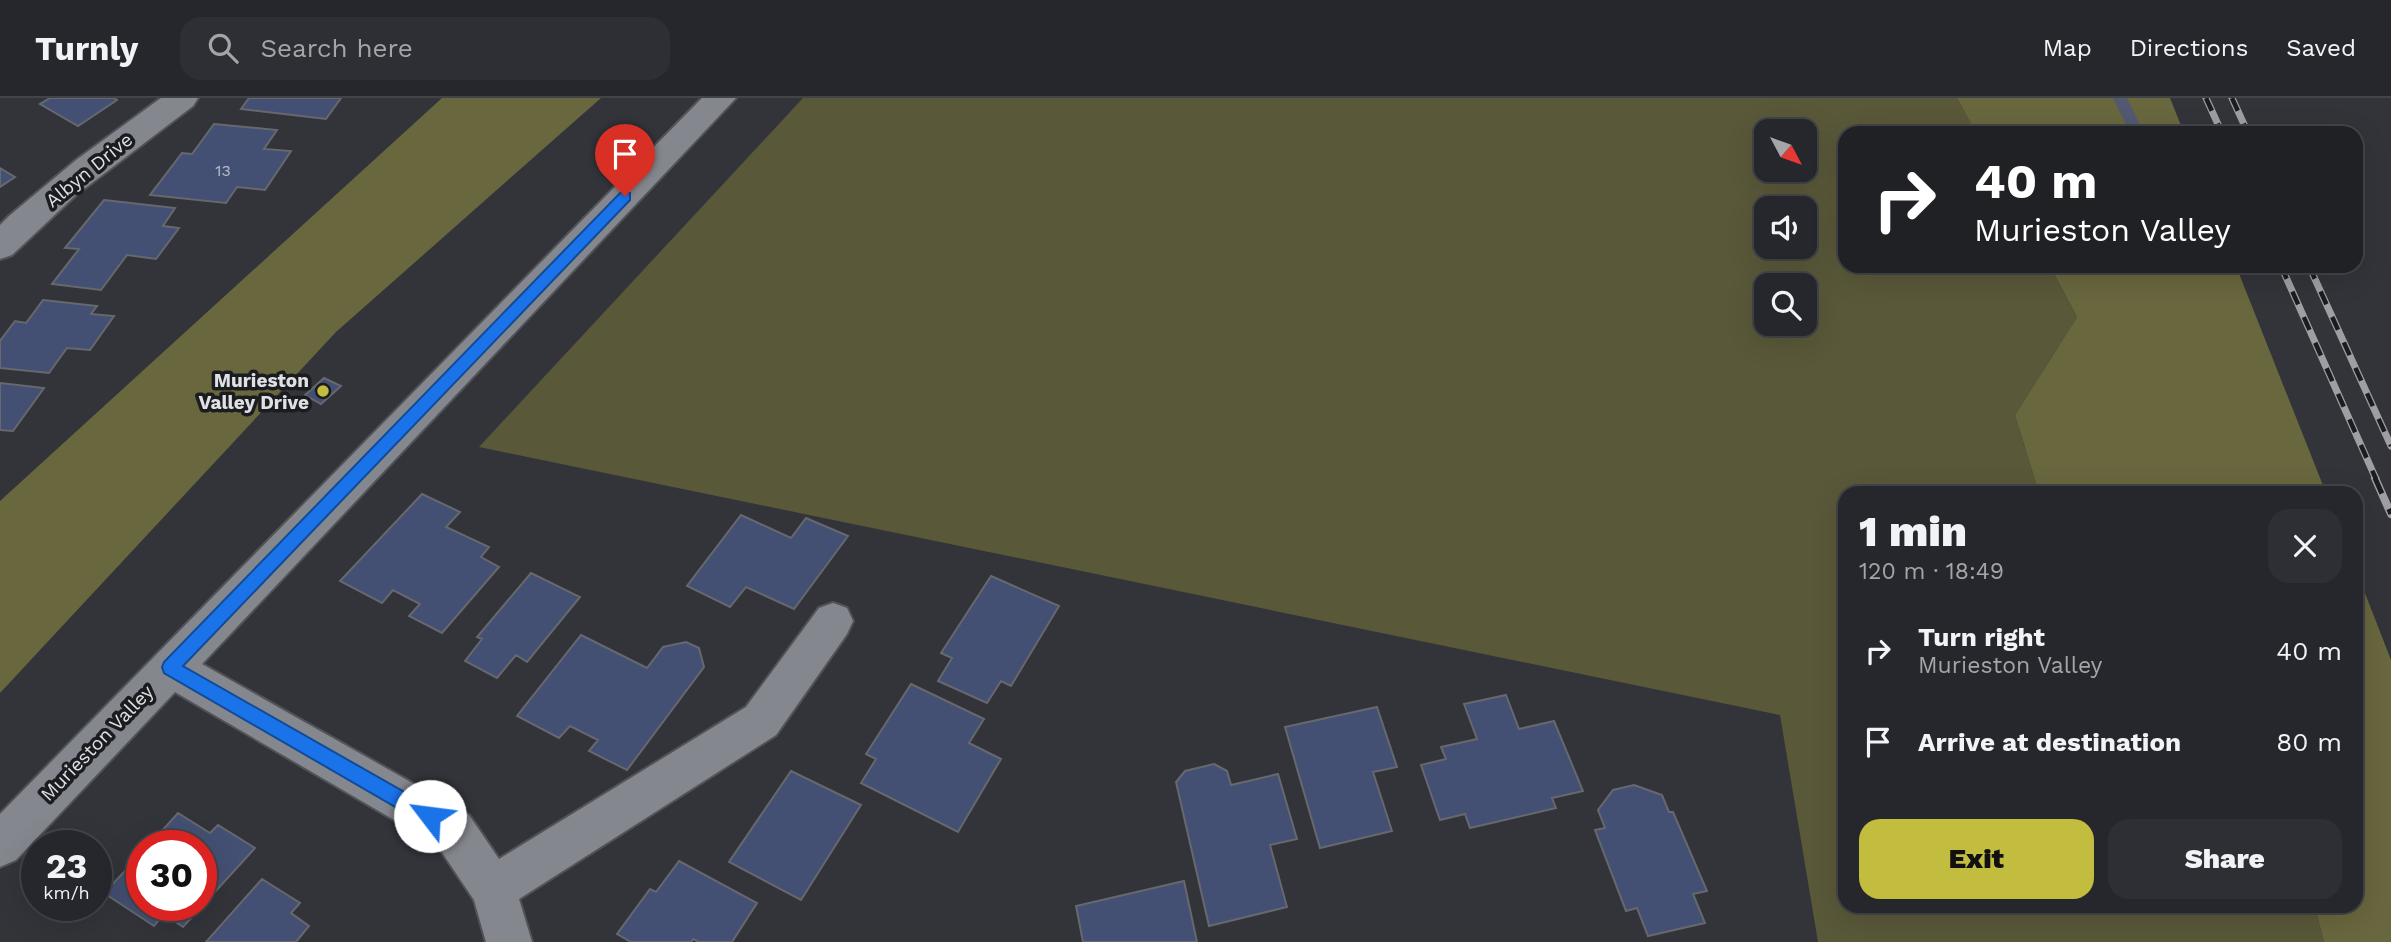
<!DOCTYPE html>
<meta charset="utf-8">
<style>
body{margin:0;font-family:"Work Sans",sans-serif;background:#2e2f34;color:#f1f3f6;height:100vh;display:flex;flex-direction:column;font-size:26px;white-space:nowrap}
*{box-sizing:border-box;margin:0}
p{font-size:23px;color:#a4a5a9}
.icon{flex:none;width:38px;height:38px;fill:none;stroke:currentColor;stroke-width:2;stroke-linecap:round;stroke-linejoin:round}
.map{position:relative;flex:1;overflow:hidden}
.details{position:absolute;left:1838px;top:388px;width:525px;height:427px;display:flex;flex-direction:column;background:#26272c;border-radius:21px;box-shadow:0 7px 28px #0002,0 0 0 2px #424448}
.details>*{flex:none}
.banner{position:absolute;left:1838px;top:28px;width:525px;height:147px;border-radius:21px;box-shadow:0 7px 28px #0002,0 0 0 2px #424448;background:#202124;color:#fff;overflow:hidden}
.needle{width:46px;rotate:131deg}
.controls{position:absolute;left:1754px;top:21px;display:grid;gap:14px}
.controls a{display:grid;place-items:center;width:63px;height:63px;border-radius:14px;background:#26272c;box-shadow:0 7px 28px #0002,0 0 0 2px #424448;font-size:35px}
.speed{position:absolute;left:21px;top:732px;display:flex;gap:14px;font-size:35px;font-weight:700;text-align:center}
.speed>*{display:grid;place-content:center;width:91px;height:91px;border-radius:50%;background:#26272c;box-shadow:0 7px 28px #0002,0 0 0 2px #424448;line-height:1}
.speed small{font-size:18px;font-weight:400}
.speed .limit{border:10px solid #d22;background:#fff;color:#111}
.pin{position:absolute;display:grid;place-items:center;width:60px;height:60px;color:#fff;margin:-72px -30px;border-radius:50% 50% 50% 0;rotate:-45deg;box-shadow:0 0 7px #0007}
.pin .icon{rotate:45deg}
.me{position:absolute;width:77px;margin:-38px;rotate:300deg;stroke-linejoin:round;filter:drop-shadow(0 0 5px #0008)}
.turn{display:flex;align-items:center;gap:24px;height:147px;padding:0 21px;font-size:32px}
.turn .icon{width:91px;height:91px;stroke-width:2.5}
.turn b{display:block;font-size:49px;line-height:60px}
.round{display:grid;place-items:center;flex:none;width:74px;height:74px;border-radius:21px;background:#2e2f34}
.head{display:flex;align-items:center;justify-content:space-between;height:119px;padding:0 21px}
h1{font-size:42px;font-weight:800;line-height:52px}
.button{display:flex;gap:14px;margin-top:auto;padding:14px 21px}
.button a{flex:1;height:80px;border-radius:21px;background:#c2bd3f;color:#111;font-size:28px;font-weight:800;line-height:80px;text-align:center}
.button a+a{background:#2e2f34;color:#f1f3f6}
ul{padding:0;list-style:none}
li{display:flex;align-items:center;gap:21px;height:91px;padding:0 21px}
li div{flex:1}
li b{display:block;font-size:26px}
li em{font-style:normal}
header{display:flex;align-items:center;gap:42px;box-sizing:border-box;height:98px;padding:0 35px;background:#26272c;border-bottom:2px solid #424448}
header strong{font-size:33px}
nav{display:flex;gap:38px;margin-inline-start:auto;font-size:24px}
.search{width:490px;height:63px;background:#2e2f34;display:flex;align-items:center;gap:18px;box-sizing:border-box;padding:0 24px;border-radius:21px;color:#a4a5a9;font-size:26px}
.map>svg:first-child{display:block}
.green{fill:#595839;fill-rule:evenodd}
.forest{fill:#68673e}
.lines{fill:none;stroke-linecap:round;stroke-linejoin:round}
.stream{fill:#525970;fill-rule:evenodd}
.building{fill:#445073;stroke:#66686e;stroke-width:2}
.minor-casing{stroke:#515358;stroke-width:4}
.minor{fill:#85878e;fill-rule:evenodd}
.rail-far1-casing{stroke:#9d9fa3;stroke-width:7}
.rail-casing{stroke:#9d9fa3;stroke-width:8}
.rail-far1{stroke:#1b1c1f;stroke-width:4.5;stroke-dasharray:14;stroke-linecap:butt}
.rail{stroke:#1b1c1f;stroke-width:5;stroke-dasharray:17;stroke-linecap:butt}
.route{fill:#1a73e8;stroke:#114b97;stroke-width:2}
.poi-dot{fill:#c2bd3f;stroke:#1b1c1f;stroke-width:2.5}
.labels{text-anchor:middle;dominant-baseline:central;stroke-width:7;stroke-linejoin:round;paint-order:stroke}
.number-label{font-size:16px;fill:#b8bdc8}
.street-label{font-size:19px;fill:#dfe1e4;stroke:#1b1c1f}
.poi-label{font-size:19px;font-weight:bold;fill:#dfe1e4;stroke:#1b1c1f;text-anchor:end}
</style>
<header>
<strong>Turnly</strong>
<div class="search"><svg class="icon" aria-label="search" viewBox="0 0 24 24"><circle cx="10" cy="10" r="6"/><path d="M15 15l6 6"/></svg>Search here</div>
<nav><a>Map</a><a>Directions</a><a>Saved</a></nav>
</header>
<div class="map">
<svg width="2391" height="844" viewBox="0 0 2391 844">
<rect width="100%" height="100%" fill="#33343a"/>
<!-- green -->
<path class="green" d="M 803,0 L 1957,0 L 1976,35 L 1844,35 L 1844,168 L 2050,168 L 2077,219 L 2015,317 L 2039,395 L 1844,396 L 1844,808 L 2315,809 L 2324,844 L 1818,844 L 1780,617 L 479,349 ZM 1766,33 L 1804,33 L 1804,72 L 1766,72 ZM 1766,110 L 1804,110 L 1804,149 L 1766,149 ZM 1766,187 L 1804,187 L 1804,226 L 1766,226 Z"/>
<!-- forest -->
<path class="forest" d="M 442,0 L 601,0 L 336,234 L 0,595 L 0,403 Z
M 1957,0 L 2170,0 L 2184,35 L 1976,35 Z
M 2050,168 L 2236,168 L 2326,395 L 2039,395 L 2015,317 L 2077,219 Z
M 2356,472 L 2391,562 L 2391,844 L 2324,844 L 2315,809 L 2356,808 Z"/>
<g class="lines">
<!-- stream -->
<path class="stream" d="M 2113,0 L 2127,0 L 2144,35 L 2130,35 Z"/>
</g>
<!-- building -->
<path class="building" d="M 50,0 L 114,0 L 117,2 L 78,28 L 40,6 Z
M 249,0 L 341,0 L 326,21 L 241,11 Z
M 214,26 L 277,32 L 264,51 L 291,53 L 265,92 L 237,89 L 226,105 L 150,97 L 182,55 L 192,56 Z
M 0,70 L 15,79 L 0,89 Z
M 104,102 L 175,110 L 163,128 L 179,130 L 156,161 L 127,157 L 101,192 L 52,186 L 79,151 L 65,150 Z
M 43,202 L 97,208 L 91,216 L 114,218 L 90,252 L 67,250 L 49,275 L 0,270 L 0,243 L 15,223 L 26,225 Z
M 324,280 L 341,288 L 321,306 L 305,297 Z
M 0,285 L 44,290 L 13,333 L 0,332 Z
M 422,396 L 460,414 L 446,429 L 489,449 L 481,459 L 499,469 L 442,535 L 409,518 L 420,506 L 393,492 L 382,505 L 340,483 Z
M 741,417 L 791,440 L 806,420 L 848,438 L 794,511 L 746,489 L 730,509 L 687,488 Z
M 531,475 L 580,499 L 527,564 L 516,557 L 497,580 L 465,563 L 482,541 L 477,539 Z
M 991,478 L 1059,508 L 1011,588 L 1001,583 L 987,605 L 938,583 L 952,560 L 941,555 Z
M 581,537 L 647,570 L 663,549 L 686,544 L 699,550 L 704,569 L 627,672 L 589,653 L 598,642 L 570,628 L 559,640 L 517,618 Z
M 911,586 L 984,621 L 969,645 L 1001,661 L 958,734 L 861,685 L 876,661 L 866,656 Z
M 1506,597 L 1519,631 L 1554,623 L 1583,693 L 1552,700 L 1556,710 L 1470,730 L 1465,716 L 1440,722 L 1421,667 L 1446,661 L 1441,649 L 1477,641 L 1464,606 Z
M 1377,609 L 1397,669 L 1373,674 L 1392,733 L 1320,750 L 1285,629 Z
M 1214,666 L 1227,673 L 1231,687 L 1278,676 L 1297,741 L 1270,747 L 1287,809 L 1209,828 L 1176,684 L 1185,673 Z
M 791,673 L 861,707 L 801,802 L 729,764 Z
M 1634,687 L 1662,697 L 1669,714 L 1673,714 L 1707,793 L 1693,796 L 1705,825 L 1648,838 L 1637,810 L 1626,813 L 1595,732 L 1605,730 L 1598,712 L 1613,692 Z
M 178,715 L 210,735 L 218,727 L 255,750 L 183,829 L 164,816 L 154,828 L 104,795 L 142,755 L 142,807 L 201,807 L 201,747 L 149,747 Z
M 679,763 L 757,805 L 732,844 L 699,844 L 693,841 L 691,844 L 631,844 L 617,836 L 650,791 L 656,794 Z
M 262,781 L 300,805 L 291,815 L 309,828 L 296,844 L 206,844 Z
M 1184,783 L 1197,844 L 1083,844 L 1076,808 Z"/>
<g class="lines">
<defs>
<path id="minor" d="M 161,0 L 198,0 L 193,8 L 76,97 L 12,157 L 0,161 L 0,127 L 9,118 L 76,62 Z
M 702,0 L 736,0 L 202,566 L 469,717 L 499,761 L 746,609 L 819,510 L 833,505 L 847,510 L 853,523 L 847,536 L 776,637 L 519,801 L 532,844 L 486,844 L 474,802 L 437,747 L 175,594 L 16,762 L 0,769 L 0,716 Z"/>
</defs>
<!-- minor casing -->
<use href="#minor" class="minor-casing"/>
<!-- minor -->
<use href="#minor" class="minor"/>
<defs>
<path id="rail-far1" d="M 2206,0 L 2222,35
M 2232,0 L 2248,35
M 2281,168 L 2376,381
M 2309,168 L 2391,348"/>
<path id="rail" d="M 2375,380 L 2391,416"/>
</defs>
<!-- rail-far1 casing -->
<use href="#rail-far1" class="rail-far1-casing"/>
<!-- rail casing -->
<use href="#rail" class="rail-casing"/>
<!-- rail-far1 -->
<use href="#rail-far1" class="rail-far1"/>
<!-- rail -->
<use href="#rail" class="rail"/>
</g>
<!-- route -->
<path class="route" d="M 625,93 L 630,95 L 630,102 L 183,568 L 436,712 L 439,718 L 436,725 L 430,727 L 423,725 L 164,575 L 162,569 L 164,564 L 620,95 Z"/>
<!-- markers -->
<circle class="poi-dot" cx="323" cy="293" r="7"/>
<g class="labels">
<!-- number labels -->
<g class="number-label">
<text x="223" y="72">13</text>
</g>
<!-- street labels -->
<g class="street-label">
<text transform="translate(89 72) rotate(-39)">Albyn Drive</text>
<text transform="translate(97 645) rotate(-46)">Murieston Valley</text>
</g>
<!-- poi labels -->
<g class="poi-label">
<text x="309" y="282">Murieston<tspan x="309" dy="22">Valley Drive</tspan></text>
</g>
</g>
</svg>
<div class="controls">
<a><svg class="needle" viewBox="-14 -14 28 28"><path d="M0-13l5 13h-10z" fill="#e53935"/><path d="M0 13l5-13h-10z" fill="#a4a5a9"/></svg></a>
<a><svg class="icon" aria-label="sound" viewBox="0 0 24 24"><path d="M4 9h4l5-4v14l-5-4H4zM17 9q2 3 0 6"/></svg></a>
<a><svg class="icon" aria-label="search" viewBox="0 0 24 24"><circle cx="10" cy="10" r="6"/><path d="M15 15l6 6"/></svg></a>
</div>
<div class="speed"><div>23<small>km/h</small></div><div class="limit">30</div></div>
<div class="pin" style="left:625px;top:98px;background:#d93025"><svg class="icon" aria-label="arrive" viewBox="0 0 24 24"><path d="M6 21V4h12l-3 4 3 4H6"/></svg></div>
<svg class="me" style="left:430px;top:718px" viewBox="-20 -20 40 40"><circle r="19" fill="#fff"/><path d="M0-13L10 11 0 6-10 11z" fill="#1a73e8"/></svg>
<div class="banner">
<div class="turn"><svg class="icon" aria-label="right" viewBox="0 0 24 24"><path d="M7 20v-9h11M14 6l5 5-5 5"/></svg><div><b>40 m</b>Murieston Valley</div></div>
</div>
<section class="details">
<div class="head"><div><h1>1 min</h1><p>120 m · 18:49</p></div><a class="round"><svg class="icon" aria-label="close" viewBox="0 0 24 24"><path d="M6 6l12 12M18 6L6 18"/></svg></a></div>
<ul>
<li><svg class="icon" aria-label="right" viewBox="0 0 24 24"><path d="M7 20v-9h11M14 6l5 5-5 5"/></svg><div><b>Turn right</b><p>Murieston Valley</p></div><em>40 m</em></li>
<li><svg class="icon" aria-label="arrive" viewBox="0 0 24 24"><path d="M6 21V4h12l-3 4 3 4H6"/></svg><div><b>Arrive at destination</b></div><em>80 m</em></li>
</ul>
<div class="button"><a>Exit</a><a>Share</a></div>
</section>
</div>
